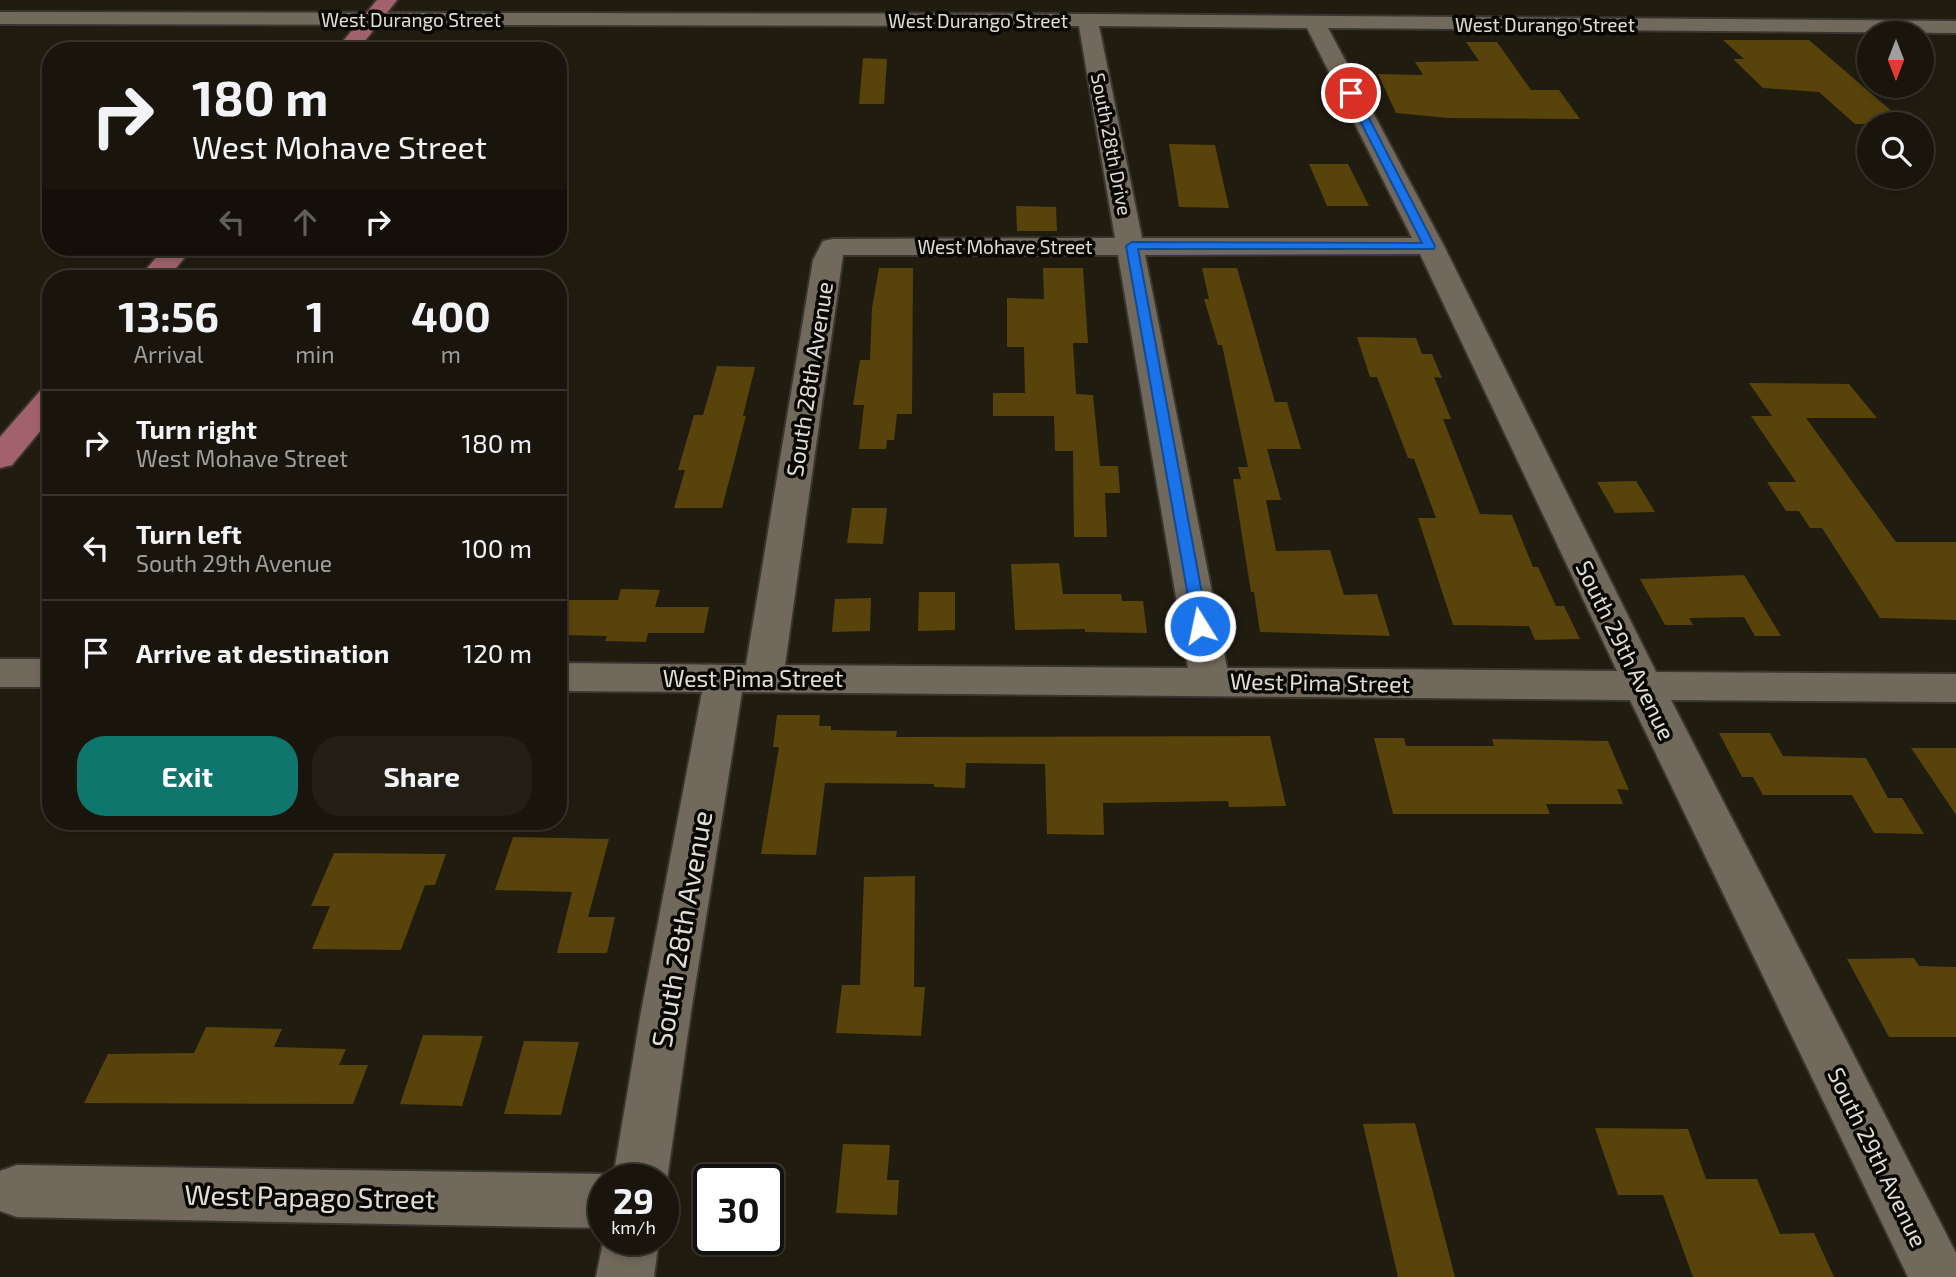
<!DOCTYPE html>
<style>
body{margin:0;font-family:"Exo 2",sans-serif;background:#221e15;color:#f1f3f6;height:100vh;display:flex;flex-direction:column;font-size:26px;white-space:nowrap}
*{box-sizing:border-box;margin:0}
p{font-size:23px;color:#9f9f9d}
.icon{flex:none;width:38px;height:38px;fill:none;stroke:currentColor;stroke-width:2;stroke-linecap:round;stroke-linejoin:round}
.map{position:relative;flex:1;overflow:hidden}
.sheet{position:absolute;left:42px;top:270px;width:525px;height:560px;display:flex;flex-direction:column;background:#19150c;border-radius:28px;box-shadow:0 4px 10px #0003,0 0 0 2px #37342d}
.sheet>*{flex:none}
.top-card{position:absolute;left:42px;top:42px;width:525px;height:214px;border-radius:28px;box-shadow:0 4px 10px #0003,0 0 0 2px #37342d;background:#19150c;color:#f1f3f6;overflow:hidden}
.needle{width:46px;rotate:180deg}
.tools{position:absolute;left:1857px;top:21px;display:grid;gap:14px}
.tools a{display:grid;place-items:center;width:77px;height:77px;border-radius:50%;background:#19150c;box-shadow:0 4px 10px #0003,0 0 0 2px #37342d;font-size:35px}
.speed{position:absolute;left:588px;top:1164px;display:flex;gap:14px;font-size:35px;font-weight:700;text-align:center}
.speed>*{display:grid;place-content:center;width:91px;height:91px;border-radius:50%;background:#19150c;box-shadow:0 4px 10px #0003,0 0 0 2px #37342d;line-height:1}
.speed small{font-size:18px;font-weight:400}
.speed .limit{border:4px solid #111;border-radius:10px;background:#fff;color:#111}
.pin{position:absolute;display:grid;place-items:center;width:60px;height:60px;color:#fff;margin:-30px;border:4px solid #fff;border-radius:50%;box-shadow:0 2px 7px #0007}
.me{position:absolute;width:77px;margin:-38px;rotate:350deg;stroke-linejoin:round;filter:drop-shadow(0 0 5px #0008)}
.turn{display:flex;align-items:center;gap:24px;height:147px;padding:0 35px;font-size:32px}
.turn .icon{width:91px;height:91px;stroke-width:2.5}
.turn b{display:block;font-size:49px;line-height:60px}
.lanes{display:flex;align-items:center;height:66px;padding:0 35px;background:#0003;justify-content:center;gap:35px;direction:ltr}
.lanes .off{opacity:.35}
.eta{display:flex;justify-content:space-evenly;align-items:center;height:119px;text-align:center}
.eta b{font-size:42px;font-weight:700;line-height:49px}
.button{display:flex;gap:14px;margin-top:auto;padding:14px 35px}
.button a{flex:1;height:80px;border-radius:28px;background:#0f766e;color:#fff;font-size:28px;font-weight:700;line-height:80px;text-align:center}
.button a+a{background:#221e15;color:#f1f3f6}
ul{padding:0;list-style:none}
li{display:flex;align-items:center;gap:21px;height:105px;padding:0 35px;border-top:2px solid #37342d}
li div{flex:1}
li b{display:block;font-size:26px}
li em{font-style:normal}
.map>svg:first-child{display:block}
.building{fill:#58430a}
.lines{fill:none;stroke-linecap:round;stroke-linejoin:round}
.minor-casing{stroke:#3a3530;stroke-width:4}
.major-casing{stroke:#3a3530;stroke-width:4}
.minor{fill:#716a5c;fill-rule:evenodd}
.major{fill:#a2626c;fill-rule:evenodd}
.route{fill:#1a73e8;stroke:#114b97;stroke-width:2}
.labels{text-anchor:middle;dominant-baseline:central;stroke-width:7;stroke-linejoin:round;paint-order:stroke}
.far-street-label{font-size:19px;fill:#e1ddd5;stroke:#090703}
.street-label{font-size:23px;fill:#e1ddd5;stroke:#090703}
.near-street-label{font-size:28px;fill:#e1ddd5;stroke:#090703}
</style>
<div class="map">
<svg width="1956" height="1277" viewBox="0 0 1956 1277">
<rect width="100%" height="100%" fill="#211c10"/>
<!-- building -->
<path class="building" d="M 1723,40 L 1809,40 L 1902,120 L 1884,120 L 1888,124 L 1855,124 L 1819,92 L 1763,88 L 1733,59 L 1744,59 Z
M 1466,42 L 1497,42 L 1531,90 L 1559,90 L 1580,119 L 1448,118 L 1396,113 L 1378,74 L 1423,75 L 1415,62 L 1479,61 Z
M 863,58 L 887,59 L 884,104 L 859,104 Z
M 1169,144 L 1215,145 L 1229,208 L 1179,207 Z
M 1309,164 L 1348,164 L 1369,206 L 1327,206 Z
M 1016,206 L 1056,207 L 1057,231 L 1017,231 Z
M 879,268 L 913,268 L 912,414 L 897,414 L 894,440 L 887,440 L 886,449 L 859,449 L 864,405 L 853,405 L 860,360 L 870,360 L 872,308 Z
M 1043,268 L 1083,268 L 1088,343 L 1073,343 L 1076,394 L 1093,395 L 1100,466 L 1118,466 L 1120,493 L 1105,493 L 1107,537 L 1074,537 L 1073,451 L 1055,451 L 1054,416 L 993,416 L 993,393 L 1025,393 L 1024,347 L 1007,347 L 1007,298 L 1044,299 Z
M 1202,268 L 1237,268 L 1275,402 L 1287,402 L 1301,449 L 1267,449 L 1281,500 L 1266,500 L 1276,551 L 1330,550 L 1344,595 L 1377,594 L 1390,636 L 1260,632 L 1254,592 L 1251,592 L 1233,479 L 1241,479 L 1238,467 L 1248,467 L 1222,345 L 1218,345 L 1204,299 L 1209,299 Z
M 1357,337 L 1416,338 L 1422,354 L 1432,354 L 1442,378 L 1434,377 L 1451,419 L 1443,419 L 1480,514 L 1512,515 L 1533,567 L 1538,567 L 1556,606 L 1564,606 L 1580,639 L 1535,640 L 1529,626 L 1453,625 L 1418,518 L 1436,518 L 1414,459 L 1408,458 L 1377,377 L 1370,377 Z
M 717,366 L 755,367 L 743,416 L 746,416 L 722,508 L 674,508 L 685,470 L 678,470 L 694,415 L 703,415 Z
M 1749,383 L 1849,384 L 1877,418 L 1806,418 L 1896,542 L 1956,542 L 1956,620 L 1880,618 L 1822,528 L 1810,528 L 1799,511 L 1786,511 L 1767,482 L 1796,482 L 1751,416 L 1772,416 Z
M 1636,481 L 1655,512 L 1615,513 L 1597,482 Z
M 852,508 L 887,508 L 883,544 L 847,543 Z
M 1059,563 L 1063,594 L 1121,594 L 1122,601 L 1143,601 L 1147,633 L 1085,632 L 1085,629 L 1015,630 L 1011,564 Z
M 1744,575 L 1781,636 L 1755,636 L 1744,617 L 1689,618 L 1693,625 L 1665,625 L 1640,579 Z
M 621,589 L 660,590 L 655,607 L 709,607 L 704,633 L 648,633 L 646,642 L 605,641 L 607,636 L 558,635 L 558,600 L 618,600 Z
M 919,592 L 955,592 L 955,630 L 918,631 Z
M 871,598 L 870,631 L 832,632 L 835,599 Z
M 777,715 L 820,715 L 819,726 L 831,726 L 831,730 L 897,731 L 896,737 L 1270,736 L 1286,806 L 1229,807 L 1228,801 L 1103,803 L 1104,835 L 1047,834 L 1045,764 L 966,763 L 965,788 L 934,787 L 934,784 L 825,783 L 816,855 L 761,854 L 779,747 L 773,747 Z
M 1719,733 L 1770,733 L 1783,756 L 1866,758 L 1888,798 L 1902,798 L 1924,834 L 1874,833 L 1852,795 L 1763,795 L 1753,777 L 1742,777 Z
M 1374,738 L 1404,738 L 1406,746 L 1494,746 L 1492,739 L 1608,741 L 1629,790 L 1617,789 L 1623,804 L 1546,804 L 1550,814 L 1393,814 Z
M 1911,748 L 1956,748 L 1956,815 L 1928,773 Z
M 513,837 L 609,839 L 588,917 L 615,917 L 607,953 L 557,953 L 572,892 L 495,890 Z
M 334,853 L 446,854 L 435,885 L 425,885 L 401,950 L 312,949 L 330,906 L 311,906 Z
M 915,876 L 914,987 L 925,987 L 921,1036 L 836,1033 L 842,985 L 860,985 L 864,877 Z
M 1914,958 L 1919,966 L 1956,967 L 1956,1037 L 1889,1037 L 1847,959 Z
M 206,1027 L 282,1029 L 274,1047 L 346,1049 L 339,1065 L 368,1065 L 353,1104 L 84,1103 L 108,1054 L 194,1053 Z
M 423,1035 L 483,1036 L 462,1106 L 400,1104 Z
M 524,1041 L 579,1042 L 561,1115 L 504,1114 Z
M 1415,1123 L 1455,1277 L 1398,1277 L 1363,1124 Z
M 1595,1128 L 1688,1129 L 1706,1179 L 1757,1179 L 1780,1234 L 1814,1233 L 1834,1277 L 1693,1277 L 1663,1195 L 1618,1195 Z
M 843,1144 L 890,1145 L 887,1180 L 899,1180 L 897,1215 L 836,1213 Z"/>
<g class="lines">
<defs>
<path id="minor" d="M 0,12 L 1088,14 L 1956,21 L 1956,33 L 1328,28 L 1444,246 L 1656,672 L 1956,674 L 1956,702 L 1671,700 L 1956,1253 L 1956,1277 L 1908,1277 L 1630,700 L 742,692 L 691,1012 L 667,1180 L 663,1189 L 663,1180 L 604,1180 L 604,1228 L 17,1217 L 0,1211 L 0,1171 L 17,1165 L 604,1174 L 613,1178 L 641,1012 L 702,692 L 558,691 L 558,663 L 746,665 L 813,260 L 823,241 L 833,239 L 1115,238 L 1079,26 L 0,24 ZM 1099,26 L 1307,28 L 1412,238 L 1142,238 ZM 1420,254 L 1617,671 L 1227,668 L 1145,255 ZM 843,255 L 1118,255 L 1188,668 L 785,665 Z
M 0,659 L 51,659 L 51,687 L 0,687 Z
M 604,1237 L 659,1239 L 654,1277 L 596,1277 Z"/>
<path id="major" d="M 377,0 L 397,0 L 357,51 L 335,51 Z
M 165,247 L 193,247 L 168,278 L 139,278 Z
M 51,389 L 51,418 L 12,465 L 0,468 L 0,437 L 40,391 Z"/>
</defs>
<!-- minor casing -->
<use href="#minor" class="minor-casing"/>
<!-- major casing -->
<use href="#major" class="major-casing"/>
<!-- minor -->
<use href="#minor" class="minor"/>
<!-- major -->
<use href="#major" class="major"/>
</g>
<!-- route -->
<path class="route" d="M 1351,90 L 1356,93 L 1435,246 L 1434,249 L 1138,249 L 1208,626 L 1206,630 L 1194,630 L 1126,246 L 1132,242 L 1422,243 L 1346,93 Z"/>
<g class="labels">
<!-- far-street labels -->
<g class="far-street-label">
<text x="411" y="19">West Durango Street</text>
<text x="978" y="20">West Durango Street</text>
<text x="1545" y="24">West Durango Street</text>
<text transform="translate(1112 144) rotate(79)">South 28th Drive</text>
<text x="1005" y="246">West Mohave Street</text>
</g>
<!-- street labels -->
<g class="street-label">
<text transform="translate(809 379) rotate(-81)">South 28th Avenue</text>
<text transform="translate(1626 650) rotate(64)">South 29th Avenue</text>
<text x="753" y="678">West Pima Street</text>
<text transform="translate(1320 682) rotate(1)">West Pima Street</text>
<text transform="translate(1878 1157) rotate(64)">South 29th Avenue</text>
</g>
<!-- near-street labels -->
<g class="near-street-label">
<text transform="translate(681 929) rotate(-80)">South 28th Avenue</text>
<text transform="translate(310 1196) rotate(1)">West Papago Street</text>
</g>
</g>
</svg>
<div class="tools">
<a><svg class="needle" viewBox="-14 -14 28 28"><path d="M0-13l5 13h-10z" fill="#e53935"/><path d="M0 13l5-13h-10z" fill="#9f9f9d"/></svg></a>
<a><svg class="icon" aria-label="search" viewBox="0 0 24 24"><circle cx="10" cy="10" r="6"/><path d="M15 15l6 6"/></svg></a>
</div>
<div class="speed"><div>29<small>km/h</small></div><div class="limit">30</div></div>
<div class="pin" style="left:1351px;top:93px;background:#d93025"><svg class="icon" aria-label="arrive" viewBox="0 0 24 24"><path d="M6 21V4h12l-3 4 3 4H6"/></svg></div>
<svg class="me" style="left:1200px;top:626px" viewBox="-20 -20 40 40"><circle r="17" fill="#1a73e8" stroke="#fff" stroke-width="3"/><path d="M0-11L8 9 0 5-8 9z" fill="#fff"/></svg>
<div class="top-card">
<div class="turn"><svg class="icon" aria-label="right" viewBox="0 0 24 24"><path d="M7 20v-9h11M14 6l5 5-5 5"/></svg><div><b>180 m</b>West Mohave Street</div></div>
<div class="lanes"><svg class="icon off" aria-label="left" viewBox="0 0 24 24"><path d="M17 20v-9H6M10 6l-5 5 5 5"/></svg><svg class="icon off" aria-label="ahead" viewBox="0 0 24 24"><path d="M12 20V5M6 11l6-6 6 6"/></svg><svg class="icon" aria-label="right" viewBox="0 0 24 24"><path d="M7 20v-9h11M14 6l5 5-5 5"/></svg></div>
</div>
<section class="sheet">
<div class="eta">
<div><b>13:56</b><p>Arrival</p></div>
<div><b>1</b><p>min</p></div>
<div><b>400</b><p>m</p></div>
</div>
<ul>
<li><svg class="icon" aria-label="right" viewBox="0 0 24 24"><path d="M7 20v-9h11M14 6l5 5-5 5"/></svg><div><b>Turn right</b><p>West Mohave Street</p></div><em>180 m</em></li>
<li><svg class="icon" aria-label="left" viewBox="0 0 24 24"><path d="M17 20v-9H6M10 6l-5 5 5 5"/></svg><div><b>Turn left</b><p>South 29th Avenue</p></div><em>100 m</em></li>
<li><svg class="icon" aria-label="arrive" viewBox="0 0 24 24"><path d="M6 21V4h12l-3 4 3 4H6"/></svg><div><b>Arrive at destination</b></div><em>120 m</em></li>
</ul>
<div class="button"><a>Exit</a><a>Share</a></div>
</section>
</div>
